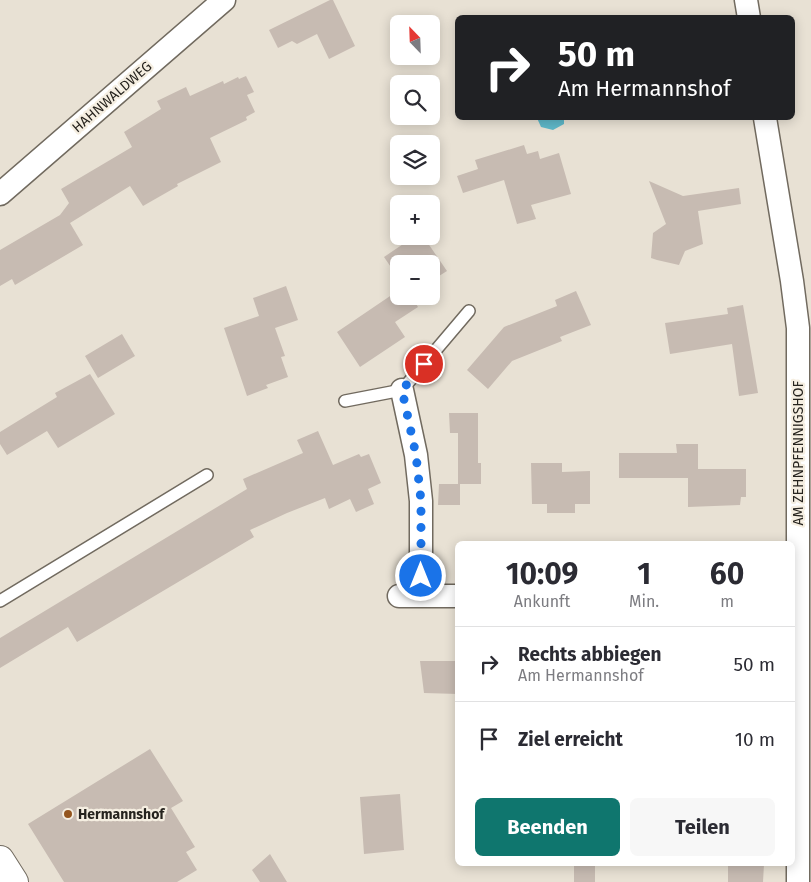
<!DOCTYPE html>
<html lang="de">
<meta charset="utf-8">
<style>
body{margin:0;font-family:"Fira Sans",sans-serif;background:#f7f7f7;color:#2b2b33;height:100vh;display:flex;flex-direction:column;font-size:19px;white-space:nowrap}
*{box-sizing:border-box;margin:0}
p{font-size:16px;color:#7c7c81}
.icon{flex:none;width:28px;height:28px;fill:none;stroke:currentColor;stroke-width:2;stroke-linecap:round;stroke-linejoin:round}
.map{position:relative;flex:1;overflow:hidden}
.drawer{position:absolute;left:455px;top:541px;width:340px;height:325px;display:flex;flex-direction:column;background:#fff;border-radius:8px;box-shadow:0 2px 12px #0003}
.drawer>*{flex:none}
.banner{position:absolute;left:455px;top:15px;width:340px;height:105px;border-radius:8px;box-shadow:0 2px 12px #0003;background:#202124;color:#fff;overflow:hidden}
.needle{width:32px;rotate:337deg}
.controls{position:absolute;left:390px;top:15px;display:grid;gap:10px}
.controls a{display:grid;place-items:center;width:50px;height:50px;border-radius:8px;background:#fff;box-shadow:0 2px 12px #0003;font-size:25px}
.pin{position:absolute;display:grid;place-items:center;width:42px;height:42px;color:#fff;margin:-21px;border:2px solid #fff;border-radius:50%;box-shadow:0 1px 5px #0007}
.me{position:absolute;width:55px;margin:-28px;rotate:0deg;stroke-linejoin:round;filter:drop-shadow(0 0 4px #0008)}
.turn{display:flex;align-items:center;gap:18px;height:105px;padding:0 20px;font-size:22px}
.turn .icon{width:65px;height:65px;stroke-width:2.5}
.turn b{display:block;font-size:35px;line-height:42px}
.eta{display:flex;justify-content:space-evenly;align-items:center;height:85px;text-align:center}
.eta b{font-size:30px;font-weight:700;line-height:35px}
.button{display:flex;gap:10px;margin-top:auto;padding:10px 20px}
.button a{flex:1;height:58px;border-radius:8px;background:#0f766e;color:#fff;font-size:20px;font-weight:700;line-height:58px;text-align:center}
.button a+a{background:#f7f7f7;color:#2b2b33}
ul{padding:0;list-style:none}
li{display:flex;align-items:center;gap:15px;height:75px;padding:0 20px;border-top:1px solid #e1e1e2}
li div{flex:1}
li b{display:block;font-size:19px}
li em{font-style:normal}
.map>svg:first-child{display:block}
.water{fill:#5eb7c8}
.building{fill:#c7bbb2}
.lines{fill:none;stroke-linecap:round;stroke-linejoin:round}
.lane-casing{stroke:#716a5f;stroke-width:14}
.street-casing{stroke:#716a5f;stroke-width:25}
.secondary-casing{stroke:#716a5f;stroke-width:30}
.lane{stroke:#fff;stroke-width:11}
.street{stroke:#fff;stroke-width:22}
.secondary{stroke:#fff;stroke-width:28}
.route{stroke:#1a73e8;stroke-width:9;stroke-dasharray:0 16.2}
.poi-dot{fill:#94551e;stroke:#f5eee1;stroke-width:2}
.labels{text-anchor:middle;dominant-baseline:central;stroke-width:4.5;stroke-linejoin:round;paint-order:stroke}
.street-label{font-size:14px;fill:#26231e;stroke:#f5eee1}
.poi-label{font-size:14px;font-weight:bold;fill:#26231e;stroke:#f5eee1;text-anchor:start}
</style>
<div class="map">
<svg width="811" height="882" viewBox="0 0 811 882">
<rect width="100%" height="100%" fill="#e8e1d4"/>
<!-- water -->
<path class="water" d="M 537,118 L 564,118 L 564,124 L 553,130 L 541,127 Z"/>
<!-- building -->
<path class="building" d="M 330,0 L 333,0 L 355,46 L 329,59 L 317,34 L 297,44 L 292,41 L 278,48 L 269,30 Z
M 246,76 L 254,92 L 247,95 L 255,112 L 246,117 L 247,120 L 210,138 L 221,162 L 177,184 L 178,186 L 143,206 L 130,186 L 70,223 L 83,245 L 15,285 L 12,279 L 0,286 L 0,250 L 60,215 L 69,203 L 61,189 L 132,147 L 124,132 L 161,109 L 157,101 L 186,87 L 190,96 L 223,81 L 224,84 L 238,77 L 239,79 Z
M 524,145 L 527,154 L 538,151 L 540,159 L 559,153 L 571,194 L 531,205 L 536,219 L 517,224 L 504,180 L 463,193 L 457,176 L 478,169 L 475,160 Z
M 649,181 L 683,196 L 739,188 L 741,204 L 698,211 L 703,244 L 685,251 L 679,265 L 657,260 L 651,258 L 653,233 L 666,224 Z
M 415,236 L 423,236 L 447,271 L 431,281 L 431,264 L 399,264 L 399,279 L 384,257 Z
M 286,286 L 298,320 L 275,328 L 285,356 L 281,357 L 288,377 L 266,385 L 268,388 L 247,396 L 224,328 L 259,316 L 253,298 Z
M 399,290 L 399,296 L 411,296 L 418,307 L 395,322 L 405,337 L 360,367 L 337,332 Z
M 576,291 L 591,325 L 560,337 L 562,341 L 512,361 L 488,389 L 467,370 L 504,327 L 557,306 L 555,300 Z
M 743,305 L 758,393 L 739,396 L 732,344 L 670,354 L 665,323 L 728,314 L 727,308 Z
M 122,334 L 135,356 L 98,378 L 85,356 Z
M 90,374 L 115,414 L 58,448 L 47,431 L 7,455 L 0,444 L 0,432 L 57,397 L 55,393 Z
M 449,413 L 478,413 L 478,463 L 481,463 L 481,484 L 460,484 L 460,505 L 438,505 L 439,484 L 458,484 L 458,433 L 450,433 Z
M 318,431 L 333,465 L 359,454 L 361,457 L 369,454 L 381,483 L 368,489 L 374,504 L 356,512 L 350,499 L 329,509 L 325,498 L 287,513 L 250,530 L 254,537 L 77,642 L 68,627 L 0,668 L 0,638 L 247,489 L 243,479 L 303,453 L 297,440 Z
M 676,444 L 698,444 L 698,469 L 746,469 L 746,497 L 741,497 L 740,505 L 688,507 L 688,478 L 619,478 L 619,453 L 677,453 Z
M 531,463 L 562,463 L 562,472 L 590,471 L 590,504 L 575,504 L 575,513 L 547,513 L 547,504 L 532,504 Z
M 420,661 L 458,661 L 458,694 L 424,693 Z
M 150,749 L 183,801 L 171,808 L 195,847 L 186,852 L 197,870 L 177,882 L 64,882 L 28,824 Z
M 400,794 L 404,850 L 364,854 L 360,797 Z
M 270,854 L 287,882 L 260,882 L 252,870 Z
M 574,864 L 595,864 L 595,882 L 574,882 Z
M 728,864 L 764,864 L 763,882 L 728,882 Z"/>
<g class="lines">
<defs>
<path id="lane" d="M 345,401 L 402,390 L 469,311
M 0,601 L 207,475"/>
<path id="street" d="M 746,0 L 749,18
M 765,118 L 792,281 L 798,328 L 798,882
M 0,194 L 224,0
M 402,390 L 416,455 L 421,501 L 421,595
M 399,596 L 458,596"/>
<path id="secondary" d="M 0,860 L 14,882"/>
</defs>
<!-- lane casing -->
<use href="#lane" class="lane-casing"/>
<!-- street casing -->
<use href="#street" class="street-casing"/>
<!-- secondary casing -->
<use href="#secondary" class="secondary-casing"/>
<!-- lane -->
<use href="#lane" class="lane"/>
<!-- street -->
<use href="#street" class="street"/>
<!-- secondary -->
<use href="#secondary" class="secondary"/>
</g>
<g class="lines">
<!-- route -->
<path class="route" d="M 421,576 L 421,501 L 416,455 L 402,390 L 424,364"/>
</g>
<!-- markers -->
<circle class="poi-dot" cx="68" cy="814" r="5"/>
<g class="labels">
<!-- street labels -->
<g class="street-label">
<text transform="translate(112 97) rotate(-41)">HAHNWALDWEG</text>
<text transform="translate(798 453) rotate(-90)">AM ZEHNPFENNIGSHOF</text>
</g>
<!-- poi labels -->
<g class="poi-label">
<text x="78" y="814">Hermannshof</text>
</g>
</g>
</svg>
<div class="controls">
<a><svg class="needle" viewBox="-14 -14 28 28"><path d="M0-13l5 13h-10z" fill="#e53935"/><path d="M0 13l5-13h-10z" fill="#7c7c81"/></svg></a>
<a><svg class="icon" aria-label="search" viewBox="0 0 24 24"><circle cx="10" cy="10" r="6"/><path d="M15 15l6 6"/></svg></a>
<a><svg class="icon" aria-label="layers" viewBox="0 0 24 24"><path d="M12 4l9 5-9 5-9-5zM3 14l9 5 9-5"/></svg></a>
<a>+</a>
<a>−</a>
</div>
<div class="pin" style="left:424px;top:364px;background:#d93025"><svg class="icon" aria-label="arrive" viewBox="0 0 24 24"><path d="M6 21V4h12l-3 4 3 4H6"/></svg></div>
<svg class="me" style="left:421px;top:576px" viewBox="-20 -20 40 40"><circle r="17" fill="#1a73e8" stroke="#fff" stroke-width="3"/><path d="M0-11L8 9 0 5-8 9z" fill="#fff"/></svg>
<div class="banner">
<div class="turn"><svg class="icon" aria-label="right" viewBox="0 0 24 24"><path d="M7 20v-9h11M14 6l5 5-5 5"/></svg><div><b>50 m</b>Am Hermannshof</div></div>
</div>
<section class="drawer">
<div class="eta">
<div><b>10:09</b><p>Ankunft</p></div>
<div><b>1</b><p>Min.</p></div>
<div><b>60</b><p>m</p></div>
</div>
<ul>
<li><svg class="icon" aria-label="right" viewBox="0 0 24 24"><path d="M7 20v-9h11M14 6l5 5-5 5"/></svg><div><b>Rechts abbiegen</b><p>Am Hermannshof</p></div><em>50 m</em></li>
<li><svg class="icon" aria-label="arrive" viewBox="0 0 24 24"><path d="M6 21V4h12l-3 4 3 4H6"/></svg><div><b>Ziel erreicht</b></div><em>10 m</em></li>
</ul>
<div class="button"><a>Beenden</a><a>Teilen</a></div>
</section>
</div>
